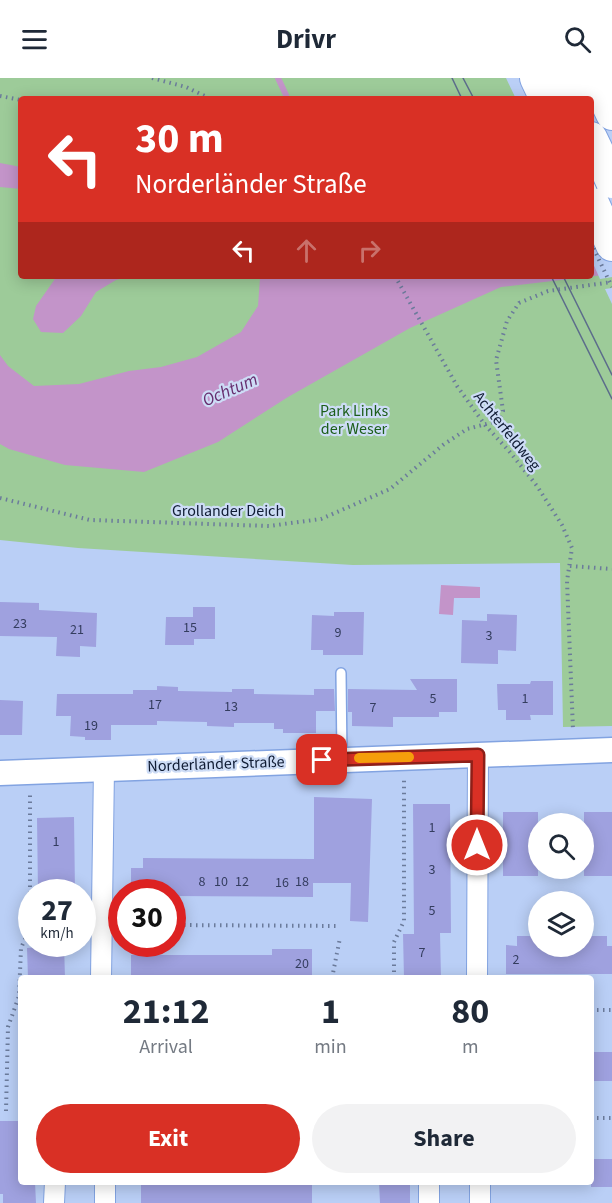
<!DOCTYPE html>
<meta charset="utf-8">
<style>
body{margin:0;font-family:"Source Sans 3",sans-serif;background:#f2f2f3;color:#1f2937;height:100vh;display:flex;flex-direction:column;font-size:22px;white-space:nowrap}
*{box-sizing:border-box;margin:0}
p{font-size:20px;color:#747a83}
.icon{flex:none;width:33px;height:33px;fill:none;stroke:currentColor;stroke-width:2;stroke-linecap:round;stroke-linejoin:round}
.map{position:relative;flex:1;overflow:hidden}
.drawer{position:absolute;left:18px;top:897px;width:576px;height:210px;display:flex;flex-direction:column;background:#fff;border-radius:6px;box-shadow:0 3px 15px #0003}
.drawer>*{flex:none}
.hud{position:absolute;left:18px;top:18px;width:576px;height:183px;border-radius:6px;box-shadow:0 3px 15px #0003;background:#d93025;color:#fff;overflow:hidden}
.controls{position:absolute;left:528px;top:735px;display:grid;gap:12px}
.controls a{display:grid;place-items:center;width:66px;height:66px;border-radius:50%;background:#fff;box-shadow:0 3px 15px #0003;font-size:30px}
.speed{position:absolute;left:18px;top:801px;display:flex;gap:12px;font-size:30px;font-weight:700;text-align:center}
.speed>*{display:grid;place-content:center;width:78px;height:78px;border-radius:50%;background:#fff;box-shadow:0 3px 15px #0003;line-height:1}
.speed small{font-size:15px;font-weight:400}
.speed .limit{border:9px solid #d22;background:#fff;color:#111}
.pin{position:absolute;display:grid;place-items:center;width:51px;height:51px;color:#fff;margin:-26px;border-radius:12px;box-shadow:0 3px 9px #0006}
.me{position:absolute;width:66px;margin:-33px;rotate:0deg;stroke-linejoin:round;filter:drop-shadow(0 0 4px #0008)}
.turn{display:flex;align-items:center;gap:21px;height:126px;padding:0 18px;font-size:27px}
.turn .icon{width:78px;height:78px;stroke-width:2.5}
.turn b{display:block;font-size:42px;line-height:51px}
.lanes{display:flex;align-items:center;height:57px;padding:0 18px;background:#0003;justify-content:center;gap:30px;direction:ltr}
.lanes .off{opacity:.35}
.eta{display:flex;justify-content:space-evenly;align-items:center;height:102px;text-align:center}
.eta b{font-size:36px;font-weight:700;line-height:42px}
.button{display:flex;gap:12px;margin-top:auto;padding:12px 18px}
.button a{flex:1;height:69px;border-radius:36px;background:#d93025;color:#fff;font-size:24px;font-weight:700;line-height:69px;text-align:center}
.button a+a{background:#f2f2f3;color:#1f2937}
header{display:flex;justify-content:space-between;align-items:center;height:78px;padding:0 18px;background:#fff;font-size:27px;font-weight:700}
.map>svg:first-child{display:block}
.green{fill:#9dcb99}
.water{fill:#c394c9}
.pier{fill:#bacff6}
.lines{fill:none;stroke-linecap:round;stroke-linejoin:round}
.stream{stroke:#c394c9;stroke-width:6}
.building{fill:#9fa1df}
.service-casing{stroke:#82a3e1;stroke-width:12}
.minor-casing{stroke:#82a3e1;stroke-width:22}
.tertiary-casing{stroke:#82a3e1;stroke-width:27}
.trunk-casing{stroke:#82a3e1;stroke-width:34}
.path{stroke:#6b7b9b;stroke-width:4;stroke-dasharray:1.5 4.5;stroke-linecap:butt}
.service{stroke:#fff;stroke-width:9}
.minor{stroke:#fff;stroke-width:20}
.tertiary{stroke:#fff;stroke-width:24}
.trunk{stroke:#fff;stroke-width:32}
.tram{stroke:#5c6c8b;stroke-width:1.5}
.trunk-bridge-casing{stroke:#82a3e1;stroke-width:34;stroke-linecap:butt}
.path-bridge{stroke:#6b7b9b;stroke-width:4;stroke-dasharray:1.5 4.5;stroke-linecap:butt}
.trunk-bridge{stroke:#fff;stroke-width:32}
.route-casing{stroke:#8d1f18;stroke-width:15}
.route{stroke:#d93025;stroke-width:10}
.slow{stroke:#f59e0b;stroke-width:10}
.labels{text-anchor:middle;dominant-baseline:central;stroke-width:4.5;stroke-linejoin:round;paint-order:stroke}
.number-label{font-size:14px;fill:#343d5f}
.park-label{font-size:16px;fill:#1c5e1a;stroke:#cddcf6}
.street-label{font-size:16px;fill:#101c34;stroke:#cddcf6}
.water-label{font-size:18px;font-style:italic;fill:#672e6f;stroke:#cddcf6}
</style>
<header><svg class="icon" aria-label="menu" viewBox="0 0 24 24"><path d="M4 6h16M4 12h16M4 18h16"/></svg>Drivr<svg class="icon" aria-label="search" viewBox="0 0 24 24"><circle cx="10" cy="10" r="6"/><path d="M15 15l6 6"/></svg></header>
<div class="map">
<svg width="612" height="1125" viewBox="0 0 612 1125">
<rect width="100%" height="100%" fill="#bacff6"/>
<!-- green -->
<path class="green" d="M 0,0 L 506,0 L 516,21 L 21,21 L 21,198 L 591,198 L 591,94 L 612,92 L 612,210 L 605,211 L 612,226 L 612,648 L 563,649 L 560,485 L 353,487 L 78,470 L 0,462 Z"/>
<!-- water -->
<path class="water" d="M 0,85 L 21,89 L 21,111 L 0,109 Z
M 591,114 L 612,196 L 501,209 L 410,250 L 288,319 L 218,364 L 144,394 L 65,387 L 9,371 L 0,366 L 0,277 L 8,288 L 34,308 L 79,306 L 129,293 L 161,289 L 197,279 L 241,254 L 258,228 L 260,200 L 259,198 L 591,198 Z
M 57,198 L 134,198 L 116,202 L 96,214 L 81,238 L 63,255 L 41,254 L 33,241 L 36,228 Z
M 441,507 L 480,509 L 480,520 L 454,520 L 453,537 L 439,536 Z"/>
<!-- pier -->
<path class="pier" d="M 612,109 L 612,199 L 600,201 L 591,181 L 591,111 Z"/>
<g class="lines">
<!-- stream -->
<path class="stream" d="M 278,0 L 286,17"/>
</g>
<!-- building -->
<path class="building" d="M 0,524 L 39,525 L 39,532 L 97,535 L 96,569 L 80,568 L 80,579 L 56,578 L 57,559 L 0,558 Z
M 193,529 L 215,529 L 215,561 L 194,561 L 194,567 L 165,567 L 166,539 L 193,539 Z
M 334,534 L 364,534 L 363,577 L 323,577 L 323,572 L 311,572 L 312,537 L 334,538 Z
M 487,536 L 517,537 L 516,573 L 498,572 L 498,586 L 461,585 L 462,542 L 487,543 Z
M 410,601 L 457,601 L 457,634 L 439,634 L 439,639 L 393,639 L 393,649 L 352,648 L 352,634 L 348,634 L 348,611 L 417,612 Z
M 531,603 L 553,603 L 553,637 L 530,637 L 531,642 L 506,642 L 506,632 L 498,632 L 497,606 L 530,606 Z
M 157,608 L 178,609 L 178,613 L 232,614 L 232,611 L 254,611 L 254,616 L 314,617 L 314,611 L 334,611 L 335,633 L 316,633 L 316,655 L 283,655 L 283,651 L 274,651 L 274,645 L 234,645 L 234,649 L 207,648 L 207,644 L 157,643 L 157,647 L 111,647 L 111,662 L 85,662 L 85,659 L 70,658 L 71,638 L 56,638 L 57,616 L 133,616 L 133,612 L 157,612 Z
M 0,622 L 23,623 L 22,657 L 0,657 Z
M 314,719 L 372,721 L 368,844 L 350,843 L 351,805 L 313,805 L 313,819 L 172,818 L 172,814 L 131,814 L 131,790 L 143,790 L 143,780 L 314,781 Z
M 413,726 L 450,726 L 451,855 L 440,855 L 441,900 L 404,900 L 403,856 L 414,856 Z
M 503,734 L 538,734 L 538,798 L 503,798 Z
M 584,734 L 612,734 L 612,798 L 584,798 Z
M 74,739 L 75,814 L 38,814 L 37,740 Z
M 517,858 L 538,858 L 538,868 L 584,868 L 584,858 L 607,858 L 607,868 L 612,868 L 612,896 L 506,896 L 506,867 L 517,868 Z
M 38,866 L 64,866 L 65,900 L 28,900 L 27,870 L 38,869 Z
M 272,871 L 312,871 L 312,900 L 131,900 L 131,877 L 272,877 Z
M 591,974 L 612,974 L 612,1003 L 591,1003 Z
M 0,1043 L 21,1043 L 21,1104 L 35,1104 L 36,1125 L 3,1125 L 3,1116 L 0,1116 Z
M 591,1081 L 612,1081 L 612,1109 L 591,1109 Z
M 263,1104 L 312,1104 L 312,1125 L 141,1125 L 141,1105 Z
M 379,1104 L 410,1104 L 410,1125 L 380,1125 Z"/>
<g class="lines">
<defs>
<path id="service" d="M 341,595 L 342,681"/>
<path id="minor" d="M 101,900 L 104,690
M 477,900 L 478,677
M 480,1104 L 480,1125
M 54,1125 L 55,1104
M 105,1125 L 105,1104
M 429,1125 L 429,1104"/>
<path id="tertiary" d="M 0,695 L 612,672"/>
<path id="trunk" d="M 536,0 L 546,21
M 562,0 L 572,21
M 595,0 L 612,36
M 591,60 L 607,93
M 591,121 L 612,167"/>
</defs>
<!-- service casing -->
<use href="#service" class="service-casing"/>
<!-- minor casing -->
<use href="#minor" class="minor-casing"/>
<!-- tertiary casing -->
<use href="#tertiary" class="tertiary-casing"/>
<!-- trunk casing -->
<use href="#trunk" class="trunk-casing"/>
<!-- path -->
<path class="path" d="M 152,0 L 186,9 L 211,21
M 0,18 L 21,22
M 395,198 L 457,308 L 485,347 L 509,373 L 537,408 L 562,447 L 572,470 L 567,503 L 573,652
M 0,420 L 90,442 L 269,448 L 321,441 L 390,411 L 443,367 L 467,351 L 498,343 L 503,333 L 496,282 L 507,243 L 519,225 L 548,213 L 612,204
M 570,488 L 612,491
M 172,847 L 340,848
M 332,900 L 340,860
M 394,900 L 394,864 L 404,843 L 404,699
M 591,932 L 612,932
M 6,1033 L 8,949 L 19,918 L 21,870 L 30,850 L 30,714
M 591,1040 L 612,1040"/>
<!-- service -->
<use href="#service" class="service"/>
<!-- minor -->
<use href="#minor" class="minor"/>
<!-- tertiary -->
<use href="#tertiary" class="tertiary"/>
<!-- trunk -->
<use href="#trunk" class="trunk"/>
<!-- tram -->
<path class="tram" d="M 452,0 L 462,21
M 463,0 L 474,21
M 551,198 L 612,321
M 563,198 L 612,297"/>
<defs>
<path id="trunk-bridge" d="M 607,93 L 612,104"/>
</defs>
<!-- trunk-bridge casing -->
<use href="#trunk-bridge" class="trunk-bridge-casing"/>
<!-- path-bridge -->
<path class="path-bridge" d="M 591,165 L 612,209"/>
<!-- trunk-bridge -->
<use href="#trunk-bridge" class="trunk-bridge"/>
</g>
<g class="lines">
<defs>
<path id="route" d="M 322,682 L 478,677 L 477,767"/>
</defs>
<!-- route casing -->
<use href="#route" class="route-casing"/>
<!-- route -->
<use href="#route" class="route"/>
<!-- slow -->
<path class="slow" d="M 359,680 L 409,679"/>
</g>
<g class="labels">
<!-- number labels -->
<g class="number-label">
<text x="20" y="546">23</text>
<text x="190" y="550">15</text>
<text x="77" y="552">21</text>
<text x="338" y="555">9</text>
<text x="489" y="558">3</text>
<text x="433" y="621">5</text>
<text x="525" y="621">1</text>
<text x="155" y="627">17</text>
<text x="231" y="629">13</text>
<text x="373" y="630">7</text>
<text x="91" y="648">19</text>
<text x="432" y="750">1</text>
<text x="56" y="764">1</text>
<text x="432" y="792">3</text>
<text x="202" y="804">8</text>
<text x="221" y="804">10</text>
<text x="242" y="804">12</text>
<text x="302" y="804">18</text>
<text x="282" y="805">16</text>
<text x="432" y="833">5</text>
<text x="422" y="875">7</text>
<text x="516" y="882">2</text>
<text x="302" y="886">20</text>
</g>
<!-- park labels -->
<g class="park-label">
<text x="354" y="333">Park Links<tspan x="354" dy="18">der Weser</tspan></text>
</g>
<!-- street labels -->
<g class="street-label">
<text transform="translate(507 353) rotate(51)">Achterfeldweg</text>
<text x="228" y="433">Grollander Deich</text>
<text transform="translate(216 686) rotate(-2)">Norderländer Straße</text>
</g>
<!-- water labels -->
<g class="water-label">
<text transform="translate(230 312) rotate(-23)">Ochtum</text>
</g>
</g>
</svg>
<div class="controls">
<a><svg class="icon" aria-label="search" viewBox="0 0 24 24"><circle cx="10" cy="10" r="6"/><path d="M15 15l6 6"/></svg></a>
<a><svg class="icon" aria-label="layers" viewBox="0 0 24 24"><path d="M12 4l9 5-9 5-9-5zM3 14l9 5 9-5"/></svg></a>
</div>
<div class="speed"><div>27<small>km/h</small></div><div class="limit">30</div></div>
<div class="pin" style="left:322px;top:682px;background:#d93025"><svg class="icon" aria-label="arrive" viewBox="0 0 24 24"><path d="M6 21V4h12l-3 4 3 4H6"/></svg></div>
<svg class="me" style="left:477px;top:767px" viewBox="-20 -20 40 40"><circle r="17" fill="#d93025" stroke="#fff" stroke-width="3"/><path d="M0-11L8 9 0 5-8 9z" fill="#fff"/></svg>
<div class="hud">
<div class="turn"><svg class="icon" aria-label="left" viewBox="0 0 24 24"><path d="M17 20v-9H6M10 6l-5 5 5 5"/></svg><div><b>30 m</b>Norderländer Straße</div></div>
<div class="lanes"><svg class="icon" aria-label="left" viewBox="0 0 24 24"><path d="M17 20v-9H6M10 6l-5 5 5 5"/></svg><svg class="icon off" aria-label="ahead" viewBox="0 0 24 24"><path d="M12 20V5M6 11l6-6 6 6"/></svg><svg class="icon off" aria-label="right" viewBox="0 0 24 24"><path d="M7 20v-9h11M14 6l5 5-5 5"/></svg></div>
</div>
<section class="drawer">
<div class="eta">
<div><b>21:12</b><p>Arrival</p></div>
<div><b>1</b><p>min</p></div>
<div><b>80</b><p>m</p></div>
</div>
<div class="button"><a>Exit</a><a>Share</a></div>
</section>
</div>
